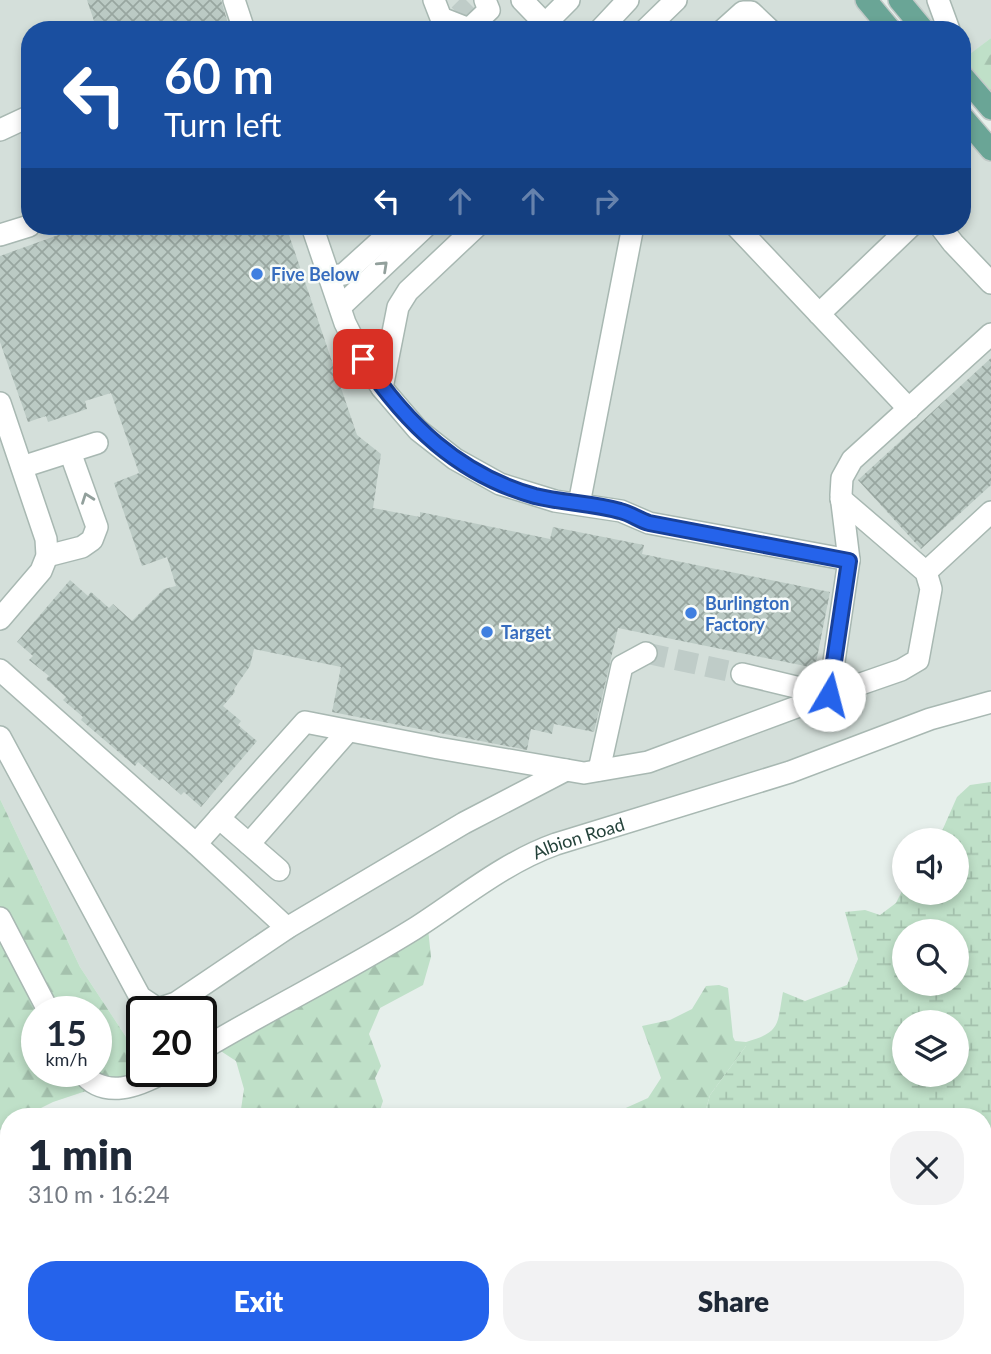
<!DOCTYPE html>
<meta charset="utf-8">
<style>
body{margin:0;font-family:Lato,sans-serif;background:#f2f2f3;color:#1f2937;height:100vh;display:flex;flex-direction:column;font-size:26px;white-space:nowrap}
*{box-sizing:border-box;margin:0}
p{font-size:23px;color:#747a83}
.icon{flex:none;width:38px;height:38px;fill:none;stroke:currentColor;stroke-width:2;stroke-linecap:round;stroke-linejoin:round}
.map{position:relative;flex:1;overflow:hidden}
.panel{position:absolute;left:0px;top:1108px;width:992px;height:247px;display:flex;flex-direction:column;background:#fff;border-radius:28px 28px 0 0;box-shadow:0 4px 10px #0003}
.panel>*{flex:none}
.top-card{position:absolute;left:21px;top:21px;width:950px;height:214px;border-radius:28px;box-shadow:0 4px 10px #0003;background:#1a4fa0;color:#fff;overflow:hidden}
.fabs{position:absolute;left:892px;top:828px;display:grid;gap:14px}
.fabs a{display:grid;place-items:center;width:77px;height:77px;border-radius:50%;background:#fff;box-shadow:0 4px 10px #0003;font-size:35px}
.speed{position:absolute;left:21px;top:996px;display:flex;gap:14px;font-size:35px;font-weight:700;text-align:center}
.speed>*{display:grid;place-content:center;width:91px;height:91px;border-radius:50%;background:#fff;box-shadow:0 4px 10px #0003;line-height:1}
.speed small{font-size:18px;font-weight:400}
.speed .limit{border:4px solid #111;border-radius:10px;background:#fff;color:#111}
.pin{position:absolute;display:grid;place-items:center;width:60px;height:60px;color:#fff;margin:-30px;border-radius:14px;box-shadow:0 4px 10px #0006}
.me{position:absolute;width:77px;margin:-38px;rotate:8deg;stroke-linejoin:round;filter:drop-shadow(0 0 5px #0008)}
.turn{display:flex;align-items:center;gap:24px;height:147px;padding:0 28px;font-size:32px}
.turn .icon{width:91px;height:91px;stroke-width:2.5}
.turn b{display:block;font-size:49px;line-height:60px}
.lanes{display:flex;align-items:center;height:66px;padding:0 28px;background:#0003;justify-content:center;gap:35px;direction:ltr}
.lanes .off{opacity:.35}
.round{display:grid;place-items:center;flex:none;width:74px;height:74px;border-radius:28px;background:#f2f2f3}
.head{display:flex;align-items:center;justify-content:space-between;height:119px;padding:0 28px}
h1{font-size:42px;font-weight:800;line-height:52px}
.button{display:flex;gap:14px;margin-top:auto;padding:14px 28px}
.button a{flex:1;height:80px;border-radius:28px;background:#2563eb;color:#fff;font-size:28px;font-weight:800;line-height:80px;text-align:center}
.button a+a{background:#f2f2f3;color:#1f2937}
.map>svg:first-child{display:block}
.built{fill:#d4dfda}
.forest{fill:url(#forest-firs);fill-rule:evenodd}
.wetland{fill:url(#wetland-marsh);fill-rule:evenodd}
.building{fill:url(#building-cross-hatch)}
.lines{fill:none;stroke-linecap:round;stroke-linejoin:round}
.minor-tunnel{stroke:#bfccc8;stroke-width:21;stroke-dasharray:21 10;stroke-linecap:butt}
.minor-casing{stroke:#a8b8b2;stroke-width:24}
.major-casing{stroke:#c2cac8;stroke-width:24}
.minor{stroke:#fff;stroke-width:21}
.major{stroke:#6aa596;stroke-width:21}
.oneway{stroke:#92a09c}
.route-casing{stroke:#184099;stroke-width:18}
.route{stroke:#2563eb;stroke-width:12}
.shop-dot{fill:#3f7fe0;stroke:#f7fbf9;stroke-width:2.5}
.labels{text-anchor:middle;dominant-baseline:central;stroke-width:5;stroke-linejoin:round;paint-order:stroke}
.shop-label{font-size:18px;font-weight:bold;fill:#366cbe;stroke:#f7fbf9;text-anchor:start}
.street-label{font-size:18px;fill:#24423a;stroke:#f7fbf9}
</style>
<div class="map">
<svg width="991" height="1354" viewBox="0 0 991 1354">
<defs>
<pattern id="forest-firs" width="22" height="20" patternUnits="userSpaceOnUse" patternTransform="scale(1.75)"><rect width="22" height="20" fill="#bfe0c8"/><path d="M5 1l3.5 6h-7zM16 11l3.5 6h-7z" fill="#a4c1ad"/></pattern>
<pattern id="wetland-marsh" width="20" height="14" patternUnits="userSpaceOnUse" patternTransform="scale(1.75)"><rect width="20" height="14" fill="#bfe0c8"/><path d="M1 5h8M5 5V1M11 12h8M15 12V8" fill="none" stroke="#a4c1ad"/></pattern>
<pattern id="building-cross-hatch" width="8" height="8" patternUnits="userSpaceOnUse" patternTransform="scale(1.75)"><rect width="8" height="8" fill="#bbcac4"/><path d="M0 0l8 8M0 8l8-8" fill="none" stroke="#98a6a0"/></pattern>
</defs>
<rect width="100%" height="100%" fill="#e6efeb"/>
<!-- built -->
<path class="built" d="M 0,0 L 870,0 L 895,30 L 30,30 L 30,226 L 962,226 L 963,111 L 991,145 L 991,701 L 518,856 L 201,1049 L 201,1012 L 142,1012 L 142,1068 L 134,1049 L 80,967 L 0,799 Z
M 904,0 L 991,0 L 991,38 L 963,60 L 962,30 L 929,30 Z"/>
<!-- forest -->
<path class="forest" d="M 991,38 L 991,103 L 963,69 L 962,60 Z
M 0,799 L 80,967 L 134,1049 L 143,1072 L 53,1102 L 25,1116 L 9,1116 L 9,1125 L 0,1130 ZM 37,1012 L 96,1012 L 96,1071 L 37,1071 Z
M 427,919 L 431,957 L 423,985 L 380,1008 L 369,1034 L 381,1066 L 375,1078 L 383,1101 L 378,1116 L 240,1116 L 244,1089 L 236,1061 L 210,1044 Z
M 719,985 L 728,988 L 733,1037 L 735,1041 L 746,1042 L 746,1046 L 710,1095 L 704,1116 L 616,1116 L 619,1111 L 648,1098 L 661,1078 L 642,1026 L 670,1020 L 692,1009 L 706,986 Z
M 9,1334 L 9,1346 L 148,1346 L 151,1349 L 188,1354 L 0,1354 L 0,1341 Z
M 298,1346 L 373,1346 L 371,1354 L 289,1354 Z
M 616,1346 L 651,1346 L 650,1354 L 616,1354 Z"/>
<!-- wetland -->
<path class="wetland" d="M 991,782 L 991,1354 L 650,1354 L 651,1346 L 984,1346 L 984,1116 L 704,1116 L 710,1095 L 746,1046 L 746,1042 C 781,1032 777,1025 783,992 L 805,1001 L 847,985 L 858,959 L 845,912 L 865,910 L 880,915 L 896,903 L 905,885 L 905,892 L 957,892 L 957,840 L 938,840 L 957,797 L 970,785 ZM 905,931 L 957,931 L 957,984 L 905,984 ZM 905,1022 L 957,1022 L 957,1074 L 905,1074 Z
M 148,1346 L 298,1346 L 289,1354 L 188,1354 L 150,1349 Z"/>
<!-- building -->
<path class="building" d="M 87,0 L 221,0 L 230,30 L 97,30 Z
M 59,226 L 286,226 L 357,435 L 381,454 L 373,508 L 420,517 L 420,512 L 550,539 L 553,527 L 644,545 L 642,554 L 830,592 L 815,668 L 618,628 L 594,732 L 554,724 L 552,734 L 531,729 L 527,750 L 332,712 L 341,667 L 254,649 L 250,666 L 234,689 L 235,692 L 223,706 L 241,721 L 238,725 L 257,741 L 201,807 L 184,792 L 181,795 L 162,778 L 160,781 L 138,762 L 135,766 L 81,720 L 83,717 L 63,700 L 66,697 L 46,679 L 49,676 L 29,660 L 33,656 L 17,642 L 70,580 L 88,596 L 91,592 L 109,608 L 113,604 L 132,621 L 164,589 L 176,586 L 167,557 L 142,566 L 114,483 L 139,473 L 111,393 L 85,401 L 87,409 L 48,422 L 46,416 L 28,422 L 0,342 L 0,256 L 61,234 Z
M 991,358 L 991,485 L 921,549 L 858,480 Z"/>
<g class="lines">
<!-- minor-tunnel -->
<path class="minor-tunnel" d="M 459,15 L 470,4
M 646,653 L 742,674"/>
<defs>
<g id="minor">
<path d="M 234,0 L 244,30"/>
<path d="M 434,0 L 441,18 L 469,29 L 489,10 L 485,0"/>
<path d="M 522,0 L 551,30"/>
<path d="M 938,0 L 949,30"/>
<path d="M 545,24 L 569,0"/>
<path d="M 600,30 L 628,0"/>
<path d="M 645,30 L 676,0"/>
<path d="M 723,30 L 743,12 L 751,12 L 770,30"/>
<path d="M 0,130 L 30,116"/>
<path d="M 312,226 L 345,323 L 363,359 L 382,388 L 418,430 L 455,459 L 500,484 L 555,501 L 621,511 L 649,523 L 849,560"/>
<path d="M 736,226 L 909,409"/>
<path d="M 940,226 L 953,243 L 991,283"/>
<path d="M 0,235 L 29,226"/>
<path d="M 329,277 L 344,274 L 397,226"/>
<path d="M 340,307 L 426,226"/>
<path d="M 819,314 L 911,226"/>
<path d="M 382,388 L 398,307 L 408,291 L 477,226"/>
<path d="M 0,403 L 46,539 L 47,556 L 41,571 L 0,619"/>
<path d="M 22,467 L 97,443"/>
<path d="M 579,504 L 633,226"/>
<path d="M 47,556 L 82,547 L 92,540 L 97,527 L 70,452"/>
<path d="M 926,572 L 991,512"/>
<path d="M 0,670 L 196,844 L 287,928"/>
<path d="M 742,674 L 829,695 L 901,670 L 918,660 L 931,589 L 926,572 L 841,499"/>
<path d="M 0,737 L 140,997 L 158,1009 L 176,1003 L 287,928 L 464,823 L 566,770"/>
<path d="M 599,770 L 622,666 L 646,653"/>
<path d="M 219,818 L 249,844"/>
<path d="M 196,844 L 305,722 L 438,748 L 584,773 L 648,762 L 829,695 L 849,560 L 841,495 L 842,478 L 852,460 L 991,334"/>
<path d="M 279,870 L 249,844 L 348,731"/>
<path d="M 0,918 L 49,1012"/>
<path id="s1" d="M 201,1050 C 271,1008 345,972 414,929 C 461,899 503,863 556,844 L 790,772 L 930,719 L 991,702"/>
<path d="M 81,1071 C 104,1101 139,1086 166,1071"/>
</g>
<path id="major" d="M 866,0 L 891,30
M 899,0 L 924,30
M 962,75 L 991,109
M 962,116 L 991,150"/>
</defs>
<!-- minor casing -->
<use href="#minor" class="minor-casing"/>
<!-- major casing -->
<use href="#major" class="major-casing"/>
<!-- minor -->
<use href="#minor" class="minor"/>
<!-- major -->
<use href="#major" class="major"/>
</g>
<!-- one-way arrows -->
<defs><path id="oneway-chevron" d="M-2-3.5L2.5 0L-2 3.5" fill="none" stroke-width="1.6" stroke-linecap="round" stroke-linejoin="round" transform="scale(1.75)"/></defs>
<g class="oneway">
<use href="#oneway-chevron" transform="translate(383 266) rotate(-43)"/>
<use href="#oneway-chevron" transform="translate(87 498) rotate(-110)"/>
</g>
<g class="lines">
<defs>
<path id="route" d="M 363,359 C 406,424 459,475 535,496 C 563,503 592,503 620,511 C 630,513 639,520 649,523 L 849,561 L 829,695"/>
</defs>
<!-- route casing -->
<use href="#route" class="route-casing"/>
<!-- route -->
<use href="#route" class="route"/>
</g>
<!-- markers -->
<g class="shop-dot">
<circle cx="257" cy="274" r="7"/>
<circle cx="691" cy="613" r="7"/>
<circle cx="487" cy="632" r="7"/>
</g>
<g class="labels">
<!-- shop labels -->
<g class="shop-label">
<text x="271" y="274">Five Below</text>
<text x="705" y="603">Burlington<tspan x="705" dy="21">Factory</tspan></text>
<text x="501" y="632">Target</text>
</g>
<!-- street labels -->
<g class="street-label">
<text stroke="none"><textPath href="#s1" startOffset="434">Albion Road</textPath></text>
</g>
</g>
</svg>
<div class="fabs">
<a><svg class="icon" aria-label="sound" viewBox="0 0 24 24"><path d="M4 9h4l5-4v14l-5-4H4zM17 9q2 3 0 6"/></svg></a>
<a><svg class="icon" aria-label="search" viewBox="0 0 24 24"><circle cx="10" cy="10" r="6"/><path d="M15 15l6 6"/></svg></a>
<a><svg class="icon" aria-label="layers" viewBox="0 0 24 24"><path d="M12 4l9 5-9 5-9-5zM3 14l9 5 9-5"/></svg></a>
</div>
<div class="speed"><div>15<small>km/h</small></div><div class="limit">20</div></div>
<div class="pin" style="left:363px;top:359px;background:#d93025"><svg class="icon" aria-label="arrive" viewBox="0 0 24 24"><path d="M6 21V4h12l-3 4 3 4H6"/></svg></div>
<svg class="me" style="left:829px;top:695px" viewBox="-20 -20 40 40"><circle r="19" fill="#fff"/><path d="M0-13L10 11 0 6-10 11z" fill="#2563eb"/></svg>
<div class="top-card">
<div class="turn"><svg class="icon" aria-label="left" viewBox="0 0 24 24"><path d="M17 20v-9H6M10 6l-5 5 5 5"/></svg><div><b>60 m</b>Turn left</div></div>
<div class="lanes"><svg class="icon" aria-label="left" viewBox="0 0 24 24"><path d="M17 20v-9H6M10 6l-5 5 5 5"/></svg><svg class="icon off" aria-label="ahead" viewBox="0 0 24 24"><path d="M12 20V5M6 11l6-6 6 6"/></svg><svg class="icon off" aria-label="ahead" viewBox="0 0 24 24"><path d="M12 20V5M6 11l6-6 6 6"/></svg><svg class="icon off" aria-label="right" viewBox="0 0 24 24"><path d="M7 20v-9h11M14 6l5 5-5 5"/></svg></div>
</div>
<section class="panel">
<div class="head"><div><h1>1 min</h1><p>310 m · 16:24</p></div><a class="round"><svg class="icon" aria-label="close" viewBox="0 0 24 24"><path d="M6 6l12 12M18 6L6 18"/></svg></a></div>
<div class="button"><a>Exit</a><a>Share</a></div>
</section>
</div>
